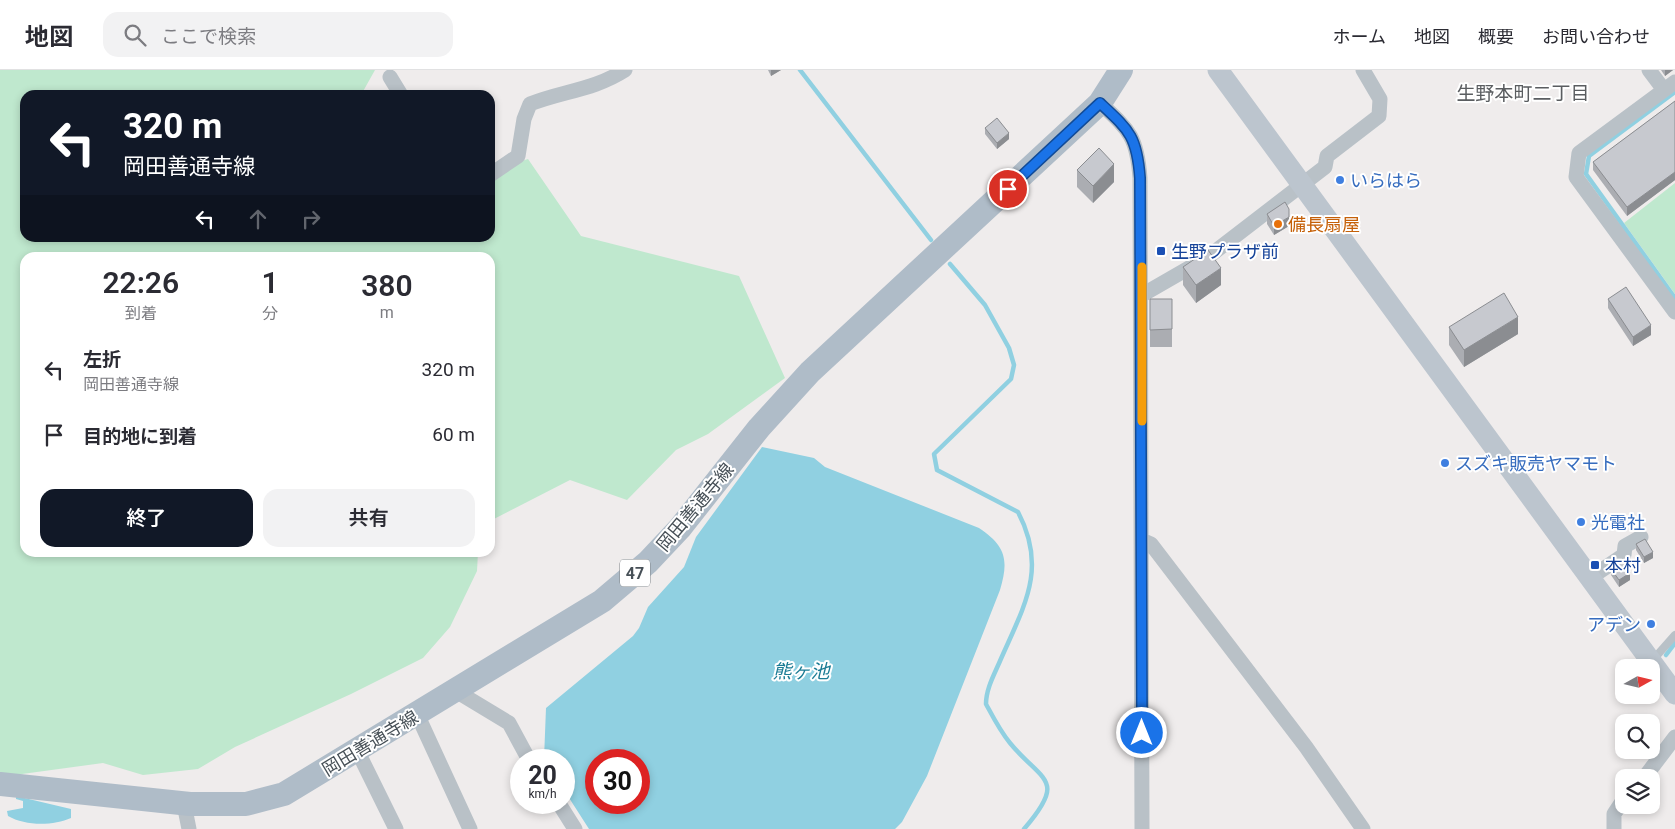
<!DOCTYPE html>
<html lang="ja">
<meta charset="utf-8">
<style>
body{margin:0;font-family:Roboto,"Noto Sans JP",sans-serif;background:#f2f2f3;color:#2b2b33;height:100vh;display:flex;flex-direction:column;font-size:19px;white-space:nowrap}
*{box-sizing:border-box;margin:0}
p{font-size:16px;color:#7c7c81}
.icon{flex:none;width:28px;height:28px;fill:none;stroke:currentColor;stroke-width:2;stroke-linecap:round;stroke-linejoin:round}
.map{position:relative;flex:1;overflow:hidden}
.drawer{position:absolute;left:20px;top:182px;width:475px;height:305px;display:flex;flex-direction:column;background:#fff;border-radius:15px;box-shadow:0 2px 8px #0003}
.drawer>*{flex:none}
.banner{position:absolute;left:20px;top:20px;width:475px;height:152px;border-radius:15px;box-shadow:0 2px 8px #0003;background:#111827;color:#fff;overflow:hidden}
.needle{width:32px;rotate:82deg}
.controls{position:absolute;left:1615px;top:589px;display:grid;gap:10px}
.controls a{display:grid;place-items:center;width:45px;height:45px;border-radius:10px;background:#fff;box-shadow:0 2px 8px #0003;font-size:25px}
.speed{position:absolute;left:510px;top:679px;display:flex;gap:10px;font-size:25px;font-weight:700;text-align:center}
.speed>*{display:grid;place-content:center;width:65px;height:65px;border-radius:50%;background:#fff;box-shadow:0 2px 8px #0003;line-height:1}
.speed small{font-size:12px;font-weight:400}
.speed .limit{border:8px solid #d22;background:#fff;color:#111}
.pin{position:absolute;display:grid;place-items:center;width:42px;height:42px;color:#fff;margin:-21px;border:2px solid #fff;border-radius:50%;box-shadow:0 1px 5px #0007}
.me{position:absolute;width:55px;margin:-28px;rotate:0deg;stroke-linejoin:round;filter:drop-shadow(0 0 4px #0008)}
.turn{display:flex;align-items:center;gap:18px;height:105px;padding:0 20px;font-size:22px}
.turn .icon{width:65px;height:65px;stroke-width:2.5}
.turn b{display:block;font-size:35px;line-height:42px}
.lanes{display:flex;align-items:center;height:48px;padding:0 20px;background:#0003;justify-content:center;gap:25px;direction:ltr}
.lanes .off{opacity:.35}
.eta{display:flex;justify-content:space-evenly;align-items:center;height:85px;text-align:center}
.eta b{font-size:30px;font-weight:600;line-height:35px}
.action{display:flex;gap:10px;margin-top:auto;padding:10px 20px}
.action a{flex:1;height:58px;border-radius:15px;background:#111827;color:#fff;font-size:20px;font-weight:600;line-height:58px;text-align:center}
.action a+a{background:#f2f2f3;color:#2b2b33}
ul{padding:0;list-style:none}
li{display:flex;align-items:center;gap:15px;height:65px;padding:0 20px}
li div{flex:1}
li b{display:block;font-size:19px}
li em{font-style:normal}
header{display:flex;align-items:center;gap:30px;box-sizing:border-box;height:70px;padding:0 25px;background:#fff;border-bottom:1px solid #e1e1e2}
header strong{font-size:24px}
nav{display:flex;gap:28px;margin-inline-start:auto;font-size:18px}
.search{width:350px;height:45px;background:#f2f2f3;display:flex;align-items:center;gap:12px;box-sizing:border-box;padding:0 18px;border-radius:15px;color:#7c7c81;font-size:19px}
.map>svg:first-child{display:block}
.green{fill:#bfe8ce}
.water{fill:#90d0e1;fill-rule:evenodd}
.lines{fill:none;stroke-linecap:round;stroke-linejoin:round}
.stream{stroke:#90d0e1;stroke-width:4.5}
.lane{stroke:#b9c1c7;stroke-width:8}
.street{stroke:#b9c1c7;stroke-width:15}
.secondary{stroke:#bcc5ce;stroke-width:21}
.primary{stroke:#afbcc8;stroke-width:24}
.wall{fill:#abadb2}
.shaded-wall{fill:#8b8d91}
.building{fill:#c7c9cf;stroke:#8b8d91}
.route-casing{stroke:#114b97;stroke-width:12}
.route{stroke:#1a73e8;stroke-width:9}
.slow{stroke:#f59e0b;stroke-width:9}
.shop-dot{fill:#3f7fe0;stroke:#fff;stroke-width:2}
.food-dot{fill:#e8710a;stroke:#fff;stroke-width:2}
.transit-dot{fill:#1a4fb4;stroke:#fff;stroke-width:2}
.labels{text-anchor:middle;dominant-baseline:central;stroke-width:4;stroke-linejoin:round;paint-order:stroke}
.shield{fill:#fff;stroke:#7e8489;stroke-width:1}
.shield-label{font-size:16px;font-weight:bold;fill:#475057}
.shop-label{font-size:18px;fill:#366cbe;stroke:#fff;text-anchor:start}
.food-label{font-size:18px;fill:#c56008;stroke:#fff;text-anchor:start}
.transit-label{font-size:18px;fill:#164399;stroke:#fff;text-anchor:start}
.street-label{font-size:18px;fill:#475057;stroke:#fff}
.neighbourhood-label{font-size:19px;fill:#5a5d60;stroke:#fff}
.water-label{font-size:19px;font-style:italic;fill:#1c7c95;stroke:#fff}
</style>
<header>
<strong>地図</strong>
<div class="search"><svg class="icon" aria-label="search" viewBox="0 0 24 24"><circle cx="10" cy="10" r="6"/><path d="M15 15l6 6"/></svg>ここで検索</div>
<nav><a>ホーム</a><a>地図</a><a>概要</a><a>お問い合わせ</a></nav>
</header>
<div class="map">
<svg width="1675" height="759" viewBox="0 0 1675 759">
<rect width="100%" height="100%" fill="#efecec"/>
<!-- green -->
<path class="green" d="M 0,0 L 375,0 L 361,25 L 25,25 L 25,168 L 490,168 L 490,101 L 528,89 L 581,166 L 739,206 L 785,308 L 708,364 L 676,380 L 627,430 L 570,410 L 490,451 L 490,188 L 25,188 L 25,482 L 478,482 L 477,501 L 450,557 L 423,588 L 351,624 L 235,677 L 198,699 L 143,705 L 103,693 L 0,707 Z
M 1675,113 L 1675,224 L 1624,153 Z"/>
<!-- water -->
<path class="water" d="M 762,377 L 814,388 L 825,397 L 979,458 C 1006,476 1009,490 1000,520 L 927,706 L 902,752 L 895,759 L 589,759 L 564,720 L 564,690 L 544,689 L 546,638 L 633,566 L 639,558 L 648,537 L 684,497 L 696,467 ZM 596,690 L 639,690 L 639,732 L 596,732 Z
M 16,726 L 71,739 L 71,748 C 53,756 25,756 8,746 L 7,741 L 23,738 L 23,731 L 16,729 Z"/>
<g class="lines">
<!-- stream -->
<path class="stream" d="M 800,0 L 931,170
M 1675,22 L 1589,86 L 1586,104 L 1675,228
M 950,194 L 985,235 L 1009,278 L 1014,295 L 1011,309 L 934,384 L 937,400 L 1018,442 C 1048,499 1024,536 1000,591 C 994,605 986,619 986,634 C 993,647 1000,661 1010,673 C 1042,712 1068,708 1024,759
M 1666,585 L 1675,573"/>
<!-- lane -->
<path class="lane" d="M 1652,591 L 1675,565"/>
<!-- street -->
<path class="street" d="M 1649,0 L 1664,20
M 390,7 L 401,25
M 1675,12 L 1579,83 L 1576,107 L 1675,242
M 1100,33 C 1129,60 1137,66 1140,108 L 1142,759
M 490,105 L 518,86 L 524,49 L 530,34 C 563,21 594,20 625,0
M 1142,225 L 1208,187 L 1325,97 L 1327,86 L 1379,46 L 1380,29 L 1363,0
M 1142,470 L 1151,474 L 1306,677 L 1363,759
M 1590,508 L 1624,485 L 1625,476 L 1641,467
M 456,621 L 509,653 L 529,690
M 417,644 L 470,759
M 357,680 L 396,759
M 1644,708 L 1675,667
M 558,732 L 575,759
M 184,734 L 189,759
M 1614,759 L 1614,744 L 1624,729"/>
<!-- secondary -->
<path class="secondary" d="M 1218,0 L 1675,624"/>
<!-- primary -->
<path class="primary" d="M 0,714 L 190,734 L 246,734 L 284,724 L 602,531 L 648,492 L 680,458 L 759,358 L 810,302 L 1100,33 L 1121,0"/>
</g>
<!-- wall -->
<path class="wall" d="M 768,0 L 781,0 L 771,6 Z
M 1661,0 L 1673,0 L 1665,6 Z
M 1675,31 L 1675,110 L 1627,146 L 1593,100 L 1593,92 Z
M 985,58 L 1009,69 L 997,79 L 985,64 Z
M 1077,100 L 1114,112 L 1093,133 L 1077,117 Z
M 1267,144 L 1289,156 L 1274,165 L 1267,154 Z
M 1183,197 L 1221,215 L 1196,233 L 1183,215 Z
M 1150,229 L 1172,229 L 1172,277 L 1150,277 Z
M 1608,229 L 1651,265 L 1633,276 L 1608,238 Z
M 1449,257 L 1518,264 L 1464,297 L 1449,275 Z
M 1636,474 L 1653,488 L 1644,493 L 1636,480 Z
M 1611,499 L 1630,510 L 1619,517 L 1611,505 Z"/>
<!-- shaded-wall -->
<path class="shaded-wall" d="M 771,0 L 781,0 L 771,6 Z
M 1665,0 L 1673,0 L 1665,6 Z
M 1009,63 L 1009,69 L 997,79 L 997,73 Z
M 1114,94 L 1114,112 L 1093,133 L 1093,116 Z
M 1675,102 L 1675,110 L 1627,146 L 1627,137 Z
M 1289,147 L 1289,156 L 1274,165 L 1274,156 Z
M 1221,198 L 1221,215 L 1196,233 L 1196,215 Z
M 1518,247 L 1518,264 L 1464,297 L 1464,280 Z
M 1651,255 L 1651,265 L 1633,276 L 1633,267 Z
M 1653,482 L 1653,488 L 1644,493 L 1644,487 Z
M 1630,503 L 1630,510 L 1619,517 L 1619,510 Z"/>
<!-- building -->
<path class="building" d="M 1675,31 L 1675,102 L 1627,137 L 1593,92 Z
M 997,48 L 1009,63 L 997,73 L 985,58 Z
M 1099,78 L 1114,94 L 1093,116 L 1077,100 Z
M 1285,132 L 1289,139 L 1289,147 L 1274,156 L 1267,144 Z
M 1208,180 L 1221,198 L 1196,215 L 1183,197 Z
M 1626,217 L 1651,255 L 1633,267 L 1608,229 Z
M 1504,223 L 1518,247 L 1464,280 L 1449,257 Z
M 1150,229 L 1172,229 L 1172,259 L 1150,260 Z
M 1645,469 L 1653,482 L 1644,487 L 1636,474 Z
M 1623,491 L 1630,503 L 1619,510 L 1611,499 Z"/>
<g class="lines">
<defs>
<path id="route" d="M 1008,119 L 1100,33 C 1129,60 1137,66 1140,108 L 1142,663"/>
</defs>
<!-- route casing -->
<use href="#route" class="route-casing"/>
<!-- route -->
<use href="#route" class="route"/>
<!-- slow -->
<path class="slow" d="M 1142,197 L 1142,351"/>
</g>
<!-- markers -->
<g class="shop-dot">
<circle cx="1340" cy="110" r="5"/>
<circle cx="1445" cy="393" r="5"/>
<circle cx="1581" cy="452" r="5"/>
<circle cx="1651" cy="554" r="5"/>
</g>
<circle class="food-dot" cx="1278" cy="154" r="5"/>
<g class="transit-dot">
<rect x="1156" y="176" width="10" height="10" rx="2.5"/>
<rect x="1590" y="490" width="10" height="10" rx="2.5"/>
</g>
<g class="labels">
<!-- shield labels -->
<rect class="shield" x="620" y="489.5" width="30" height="27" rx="4"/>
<g class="shield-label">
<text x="635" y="503">47</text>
</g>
<!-- shop labels -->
<g class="shop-label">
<text x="1350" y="110">いらはら</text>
<text x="1455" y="393">スズキ販売ヤマモト</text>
<text x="1591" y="452">光電社</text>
<text x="1641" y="554" text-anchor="end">アデン</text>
</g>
<!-- food labels -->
<g class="food-label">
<text x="1288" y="154">備長扇屋</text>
</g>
<!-- transit labels -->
<g class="transit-label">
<text x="1171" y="181">生野プラザ前</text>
<text x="1605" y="495">本村</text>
</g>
<!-- street labels -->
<g class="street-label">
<text transform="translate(695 437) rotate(-50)">岡田善通寺線</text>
<text transform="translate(370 673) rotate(-31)">岡田善通寺線</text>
</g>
<!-- neighbourhood labels -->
<g class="neighbourhood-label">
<text x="1523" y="23">生野本町二丁目</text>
</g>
<!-- water labels -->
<g class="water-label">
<text x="801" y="601">熊ヶ池</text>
</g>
</g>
</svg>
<div class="controls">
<a><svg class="needle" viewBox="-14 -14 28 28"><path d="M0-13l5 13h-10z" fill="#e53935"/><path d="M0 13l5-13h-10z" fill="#7c7c81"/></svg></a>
<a><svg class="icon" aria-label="search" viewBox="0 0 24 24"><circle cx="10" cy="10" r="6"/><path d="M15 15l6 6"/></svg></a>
<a><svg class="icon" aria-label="layers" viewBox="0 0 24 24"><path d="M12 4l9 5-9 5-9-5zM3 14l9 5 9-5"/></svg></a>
</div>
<div class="speed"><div>20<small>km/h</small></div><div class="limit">30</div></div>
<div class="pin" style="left:1008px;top:119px;background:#d93025"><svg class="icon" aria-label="arrive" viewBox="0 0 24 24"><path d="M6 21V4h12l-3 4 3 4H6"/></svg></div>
<svg class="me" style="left:1142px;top:663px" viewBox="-20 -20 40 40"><circle r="17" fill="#1a73e8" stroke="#fff" stroke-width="3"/><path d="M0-11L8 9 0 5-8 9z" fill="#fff"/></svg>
<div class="banner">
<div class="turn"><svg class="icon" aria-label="left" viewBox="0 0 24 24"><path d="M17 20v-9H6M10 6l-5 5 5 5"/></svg><div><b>320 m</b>岡田善通寺線</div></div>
<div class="lanes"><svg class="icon" aria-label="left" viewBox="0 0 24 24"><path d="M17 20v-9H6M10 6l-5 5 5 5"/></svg><svg class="icon off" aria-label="ahead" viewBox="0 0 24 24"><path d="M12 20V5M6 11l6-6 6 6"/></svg><svg class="icon off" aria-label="right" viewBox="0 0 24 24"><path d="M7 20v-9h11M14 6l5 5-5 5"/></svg></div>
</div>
<section class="drawer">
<div class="eta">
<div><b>22:26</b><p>到着</p></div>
<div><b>1</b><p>分</p></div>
<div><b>380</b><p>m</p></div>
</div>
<ul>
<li><svg class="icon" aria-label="left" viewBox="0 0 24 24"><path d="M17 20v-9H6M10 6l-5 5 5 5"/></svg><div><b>左折</b><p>岡田善通寺線</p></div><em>320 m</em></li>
<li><svg class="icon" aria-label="arrive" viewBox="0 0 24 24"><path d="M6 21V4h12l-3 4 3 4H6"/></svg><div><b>目的地に到着</b></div><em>60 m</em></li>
</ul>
<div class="action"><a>終了</a><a>共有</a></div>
</section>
</div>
